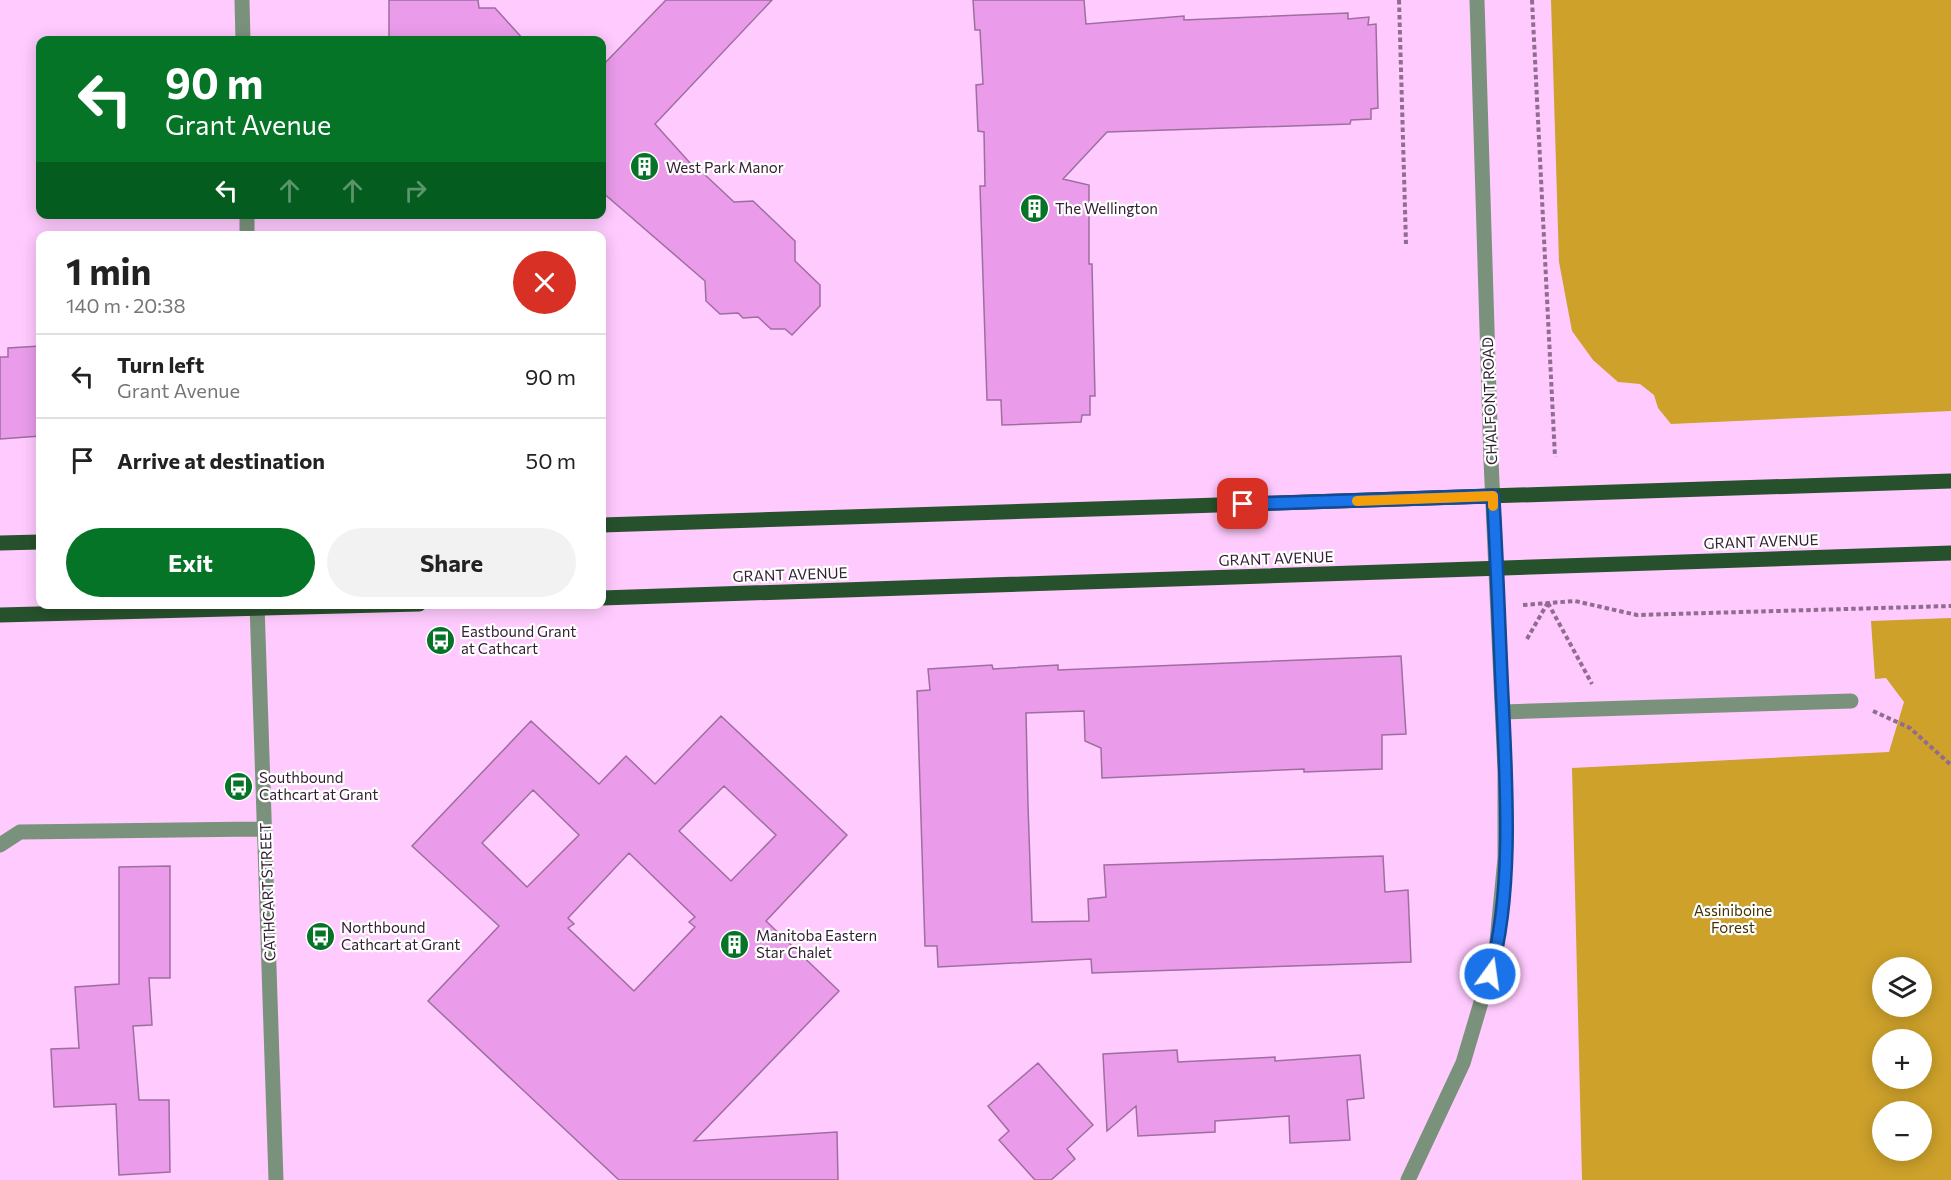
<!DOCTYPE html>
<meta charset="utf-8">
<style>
body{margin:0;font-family:Commissioner,sans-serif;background:#f2f2f2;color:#222;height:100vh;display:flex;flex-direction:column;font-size:22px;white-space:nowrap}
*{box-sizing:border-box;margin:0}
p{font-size:20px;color:#767676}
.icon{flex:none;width:33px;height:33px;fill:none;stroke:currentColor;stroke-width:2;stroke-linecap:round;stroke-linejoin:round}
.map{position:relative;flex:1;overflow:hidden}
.side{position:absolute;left:36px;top:231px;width:570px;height:378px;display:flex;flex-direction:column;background:#fff;border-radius:12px;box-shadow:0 3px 15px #0003}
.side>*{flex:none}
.hud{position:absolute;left:36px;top:36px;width:570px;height:183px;border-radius:12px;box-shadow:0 3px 15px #0003;background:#057427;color:#fff;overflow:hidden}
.tools{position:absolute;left:1872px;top:957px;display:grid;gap:12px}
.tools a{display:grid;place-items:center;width:60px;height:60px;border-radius:50%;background:#fff;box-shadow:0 3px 15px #0003;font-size:30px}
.pin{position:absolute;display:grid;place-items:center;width:51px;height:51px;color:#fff;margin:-26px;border-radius:12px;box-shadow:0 3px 9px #0006}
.me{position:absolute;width:66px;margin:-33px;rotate:14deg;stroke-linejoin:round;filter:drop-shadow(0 0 4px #0008)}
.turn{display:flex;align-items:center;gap:21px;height:126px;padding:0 30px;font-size:27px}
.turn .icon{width:78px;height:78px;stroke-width:2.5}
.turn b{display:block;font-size:42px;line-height:51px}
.lanes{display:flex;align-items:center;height:57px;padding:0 30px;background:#0003;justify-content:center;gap:30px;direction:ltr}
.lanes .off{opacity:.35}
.round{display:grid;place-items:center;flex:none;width:63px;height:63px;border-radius:32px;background:#f2f2f2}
.summary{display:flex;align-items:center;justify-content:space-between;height:102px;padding:0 30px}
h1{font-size:36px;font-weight:700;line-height:45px}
.action{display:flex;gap:12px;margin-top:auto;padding:12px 30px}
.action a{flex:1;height:69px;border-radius:36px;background:#057427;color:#fff;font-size:24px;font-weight:700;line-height:69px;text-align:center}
.action a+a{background:#f2f2f2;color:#222}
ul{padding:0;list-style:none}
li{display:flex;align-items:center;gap:18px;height:84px;padding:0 30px;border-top:2px solid #e0e0e0}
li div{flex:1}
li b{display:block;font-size:22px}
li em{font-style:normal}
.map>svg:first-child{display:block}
.forest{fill:#cda12a;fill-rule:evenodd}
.building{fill:#ea9cea;stroke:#9e6e9e;stroke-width:1.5;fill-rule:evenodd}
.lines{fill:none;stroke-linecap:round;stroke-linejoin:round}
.path{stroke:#906d90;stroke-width:4;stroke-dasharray:4.5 3;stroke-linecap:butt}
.minor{stroke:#7a917c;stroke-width:15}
.major{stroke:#27512c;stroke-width:15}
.route-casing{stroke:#114b97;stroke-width:15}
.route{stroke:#1a73e8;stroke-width:10}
.slow{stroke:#f59e0b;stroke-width:10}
.labels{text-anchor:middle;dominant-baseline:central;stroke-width:4.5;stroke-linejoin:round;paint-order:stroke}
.poi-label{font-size:15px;fill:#342034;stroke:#fff;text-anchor:start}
.street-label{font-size:15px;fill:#342034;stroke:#fff}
.park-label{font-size:15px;fill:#433200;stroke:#fff}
</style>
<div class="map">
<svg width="1951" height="1180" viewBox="0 0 1951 1180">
<rect width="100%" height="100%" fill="#ffcafe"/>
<!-- forest -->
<path class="forest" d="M 1551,0 L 1951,0 L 1951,411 L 1671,424 L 1658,408 L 1654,395 L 1640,384 L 1618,382 L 1593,360 L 1572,331 L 1559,262 Z
M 1951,618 L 1951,1180 L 1582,1180 L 1572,768 L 1889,752 L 1904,702 L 1886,678 L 1875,679 L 1871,621 ZM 1882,968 L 1922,968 L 1922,1006 L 1882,1006 ZM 1882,1040 L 1922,1040 L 1922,1078 L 1882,1078 ZM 1882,1112 L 1922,1112 L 1922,1150 L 1882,1150 Z"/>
<!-- building -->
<path class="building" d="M 389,0 L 478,0 L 479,8 L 495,8 L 524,40 L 389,40 Z
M 666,0 L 772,0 L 655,124 L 699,173 L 702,172 L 734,202 L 753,201 L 795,241 L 795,261 L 820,285 L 820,306 L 792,335 L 785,329 L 771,329 L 758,317 L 743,318 L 738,313 L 720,314 L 706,301 L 705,281 L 602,192 L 602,66 Z
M 973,0 L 1084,0 L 1086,24 L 1184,16 L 1184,20 L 1348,13 L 1348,19 L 1369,17 L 1368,25 L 1376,24 L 1378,108 L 1371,109 L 1371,119 L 1351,120 L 1350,124 L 1107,132 L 1063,179 L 1089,185 L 1089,264 L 1092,264 L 1095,396 L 1090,396 L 1090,415 L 1082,415 L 1081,422 L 1002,425 L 1001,400 L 987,400 L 980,186 L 985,186 L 984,132 L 978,131 L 976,85 L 983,84 L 980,30 L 975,30 Z
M 40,346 L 40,436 L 0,439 L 0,357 L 8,357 L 8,348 Z
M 1401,656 L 1406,734 L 1382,735 L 1382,769 L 1304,772 L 1304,769 L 1102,778 L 1101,748 L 1085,741 L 1084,711 L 1026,713 L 1028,805 L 1032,922 L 1089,921 L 1088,899 L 1106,897 L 1104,865 L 1383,856 L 1385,892 L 1408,890 L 1411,962 L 1092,973 L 1091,959 L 938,967 L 937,946 L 925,946 L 917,691 L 930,690 L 928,669 L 992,665 L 993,669 L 1058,665 L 1058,670 Z
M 721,716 L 847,835 L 766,921 L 839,991 L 694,1141 L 837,1132 L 838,1180 L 619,1180 L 428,1001 L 499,926 L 412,846 L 531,721 L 599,784 L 626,756 L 655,784 ZM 724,786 L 776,835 L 731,881 L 679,831 ZM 533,790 L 579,835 L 527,887 L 482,843 ZM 629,853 L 695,917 L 689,922 L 695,927 L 634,991 L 568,928 L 574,924 L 568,918 Z
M 170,866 L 170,978 L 149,978 L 152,1025 L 133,1026 L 139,1100 L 169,1100 L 170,1172 L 119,1175 L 116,1104 L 54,1107 L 51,1049 L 79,1048 L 75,987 L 119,984 L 119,867 Z
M 1177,1050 L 1178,1062 L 1275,1057 L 1275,1061 L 1360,1055 L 1364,1098 L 1347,1100 L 1350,1140 L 1290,1143 L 1289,1116 L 1215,1121 L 1215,1132 L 1138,1136 L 1136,1106 L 1107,1131 L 1103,1054 Z
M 1038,1063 L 1093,1125 L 1067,1149 L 1075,1159 L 1051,1180 L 1035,1180 L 999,1140 L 1009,1131 L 988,1106 Z"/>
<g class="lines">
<!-- path -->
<path class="path" d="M 1399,0 L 1406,244
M 1532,0 L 1555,457
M 1548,603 L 1592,684
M 1523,605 L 1575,601 L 1637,615 L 1951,606
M 1527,639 L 1547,604
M 1873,711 L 1910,728 L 1951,765"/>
<!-- minor -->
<path class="minor" d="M 242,0 L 243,40
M 247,214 L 247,236
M 257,604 L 276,1180
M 1503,712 L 1851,701
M 0,845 L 20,832 L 265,829
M 1408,1180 L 1463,1063 L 1496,952 L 1505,858 L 1505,771 L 1491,460 L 1477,0"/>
<!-- major -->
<path class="major" d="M 602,525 L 1951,481
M 0,543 L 40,542
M 602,598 L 1951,553
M 0,615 L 419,604"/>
</g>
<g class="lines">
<defs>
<path id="route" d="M 1243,504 L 1493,496 C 1497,562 1499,627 1502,692 C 1506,777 1514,893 1490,974"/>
</defs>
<!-- route casing -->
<use href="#route" class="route-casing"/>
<!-- route -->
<use href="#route" class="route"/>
<!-- slow -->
<path class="slow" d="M 1357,501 L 1493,496 L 1493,506"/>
</g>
<!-- icons -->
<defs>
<symbol id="building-disc" viewBox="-11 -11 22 22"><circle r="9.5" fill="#057427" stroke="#fff"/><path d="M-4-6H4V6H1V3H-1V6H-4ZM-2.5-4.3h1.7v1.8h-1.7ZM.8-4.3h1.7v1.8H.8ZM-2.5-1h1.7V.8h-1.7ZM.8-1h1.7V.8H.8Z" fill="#fff"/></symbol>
<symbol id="bus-disc" viewBox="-11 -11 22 22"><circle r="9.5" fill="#057427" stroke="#fff"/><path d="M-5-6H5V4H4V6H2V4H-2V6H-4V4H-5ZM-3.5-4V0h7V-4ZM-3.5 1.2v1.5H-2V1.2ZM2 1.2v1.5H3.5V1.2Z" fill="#fff"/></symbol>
</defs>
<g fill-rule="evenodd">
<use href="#building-disc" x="628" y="150" width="33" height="33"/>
<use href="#building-disc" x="1018" y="192" width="33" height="33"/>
<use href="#bus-disc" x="424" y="624" width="33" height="33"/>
<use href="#bus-disc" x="222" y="770" width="33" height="33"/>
<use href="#bus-disc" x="304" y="920" width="33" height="33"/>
<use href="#building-disc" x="718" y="928" width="33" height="33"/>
</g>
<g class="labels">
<!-- poi labels -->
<g class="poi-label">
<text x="666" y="167">West Park Manor</text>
<text x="1055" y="208">The Wellington</text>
<text x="461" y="631">Eastbound Grant<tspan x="461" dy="17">at Cathcart</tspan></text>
<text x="259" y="777">Southbound<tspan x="259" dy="17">Cathcart at Grant</tspan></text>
<text x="341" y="927">Northbound<tspan x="341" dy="17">Cathcart at Grant</tspan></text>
<text x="756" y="935">Manitoba Eastern<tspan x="756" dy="17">Star Chalet</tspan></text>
</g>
<!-- street labels -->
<g class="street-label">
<text transform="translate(1489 401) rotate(-92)">CHALFONT ROAD</text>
<text transform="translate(1761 541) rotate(-2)">GRANT AVENUE</text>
<text transform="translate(1276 558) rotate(-2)">GRANT AVENUE</text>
<text transform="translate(790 574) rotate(-2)">GRANT AVENUE</text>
<text transform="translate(267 892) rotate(-92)">CATHCART STREET</text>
</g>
<!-- park labels -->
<g class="park-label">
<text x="1733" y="910">Assiniboine<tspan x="1733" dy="17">Forest</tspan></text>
</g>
</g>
</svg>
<div class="tools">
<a><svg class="icon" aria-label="layers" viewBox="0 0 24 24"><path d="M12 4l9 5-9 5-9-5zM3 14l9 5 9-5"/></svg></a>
<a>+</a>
<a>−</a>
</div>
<div class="pin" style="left:1243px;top:504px;background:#d93025"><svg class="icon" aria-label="arrive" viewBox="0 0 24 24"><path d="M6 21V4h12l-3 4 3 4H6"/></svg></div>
<svg class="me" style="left:1490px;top:974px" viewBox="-20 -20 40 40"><circle r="17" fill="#1a73e8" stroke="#fff" stroke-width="3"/><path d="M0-11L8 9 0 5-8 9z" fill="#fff"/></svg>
<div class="hud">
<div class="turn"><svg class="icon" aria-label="left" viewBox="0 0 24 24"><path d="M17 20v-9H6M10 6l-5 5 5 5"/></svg><div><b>90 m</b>Grant Avenue</div></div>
<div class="lanes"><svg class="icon" aria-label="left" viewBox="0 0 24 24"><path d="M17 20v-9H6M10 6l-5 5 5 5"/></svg><svg class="icon off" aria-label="ahead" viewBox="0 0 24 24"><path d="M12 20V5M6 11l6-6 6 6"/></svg><svg class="icon off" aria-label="ahead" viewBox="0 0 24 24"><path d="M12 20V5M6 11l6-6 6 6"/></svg><svg class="icon off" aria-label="right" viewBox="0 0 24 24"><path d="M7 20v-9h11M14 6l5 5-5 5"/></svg></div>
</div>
<section class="side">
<div class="summary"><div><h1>1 min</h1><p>140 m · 20:38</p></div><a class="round" style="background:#d93025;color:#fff"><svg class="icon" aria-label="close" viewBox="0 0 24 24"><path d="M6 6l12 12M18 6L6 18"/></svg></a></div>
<ul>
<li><svg class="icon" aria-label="left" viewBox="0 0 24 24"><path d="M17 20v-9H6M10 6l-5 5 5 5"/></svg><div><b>Turn left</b><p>Grant Avenue</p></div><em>90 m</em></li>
<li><svg class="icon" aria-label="arrive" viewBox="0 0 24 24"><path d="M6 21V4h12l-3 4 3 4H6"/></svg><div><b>Arrive at destination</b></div><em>50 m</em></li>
</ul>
<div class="action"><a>Exit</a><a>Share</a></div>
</section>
</div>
